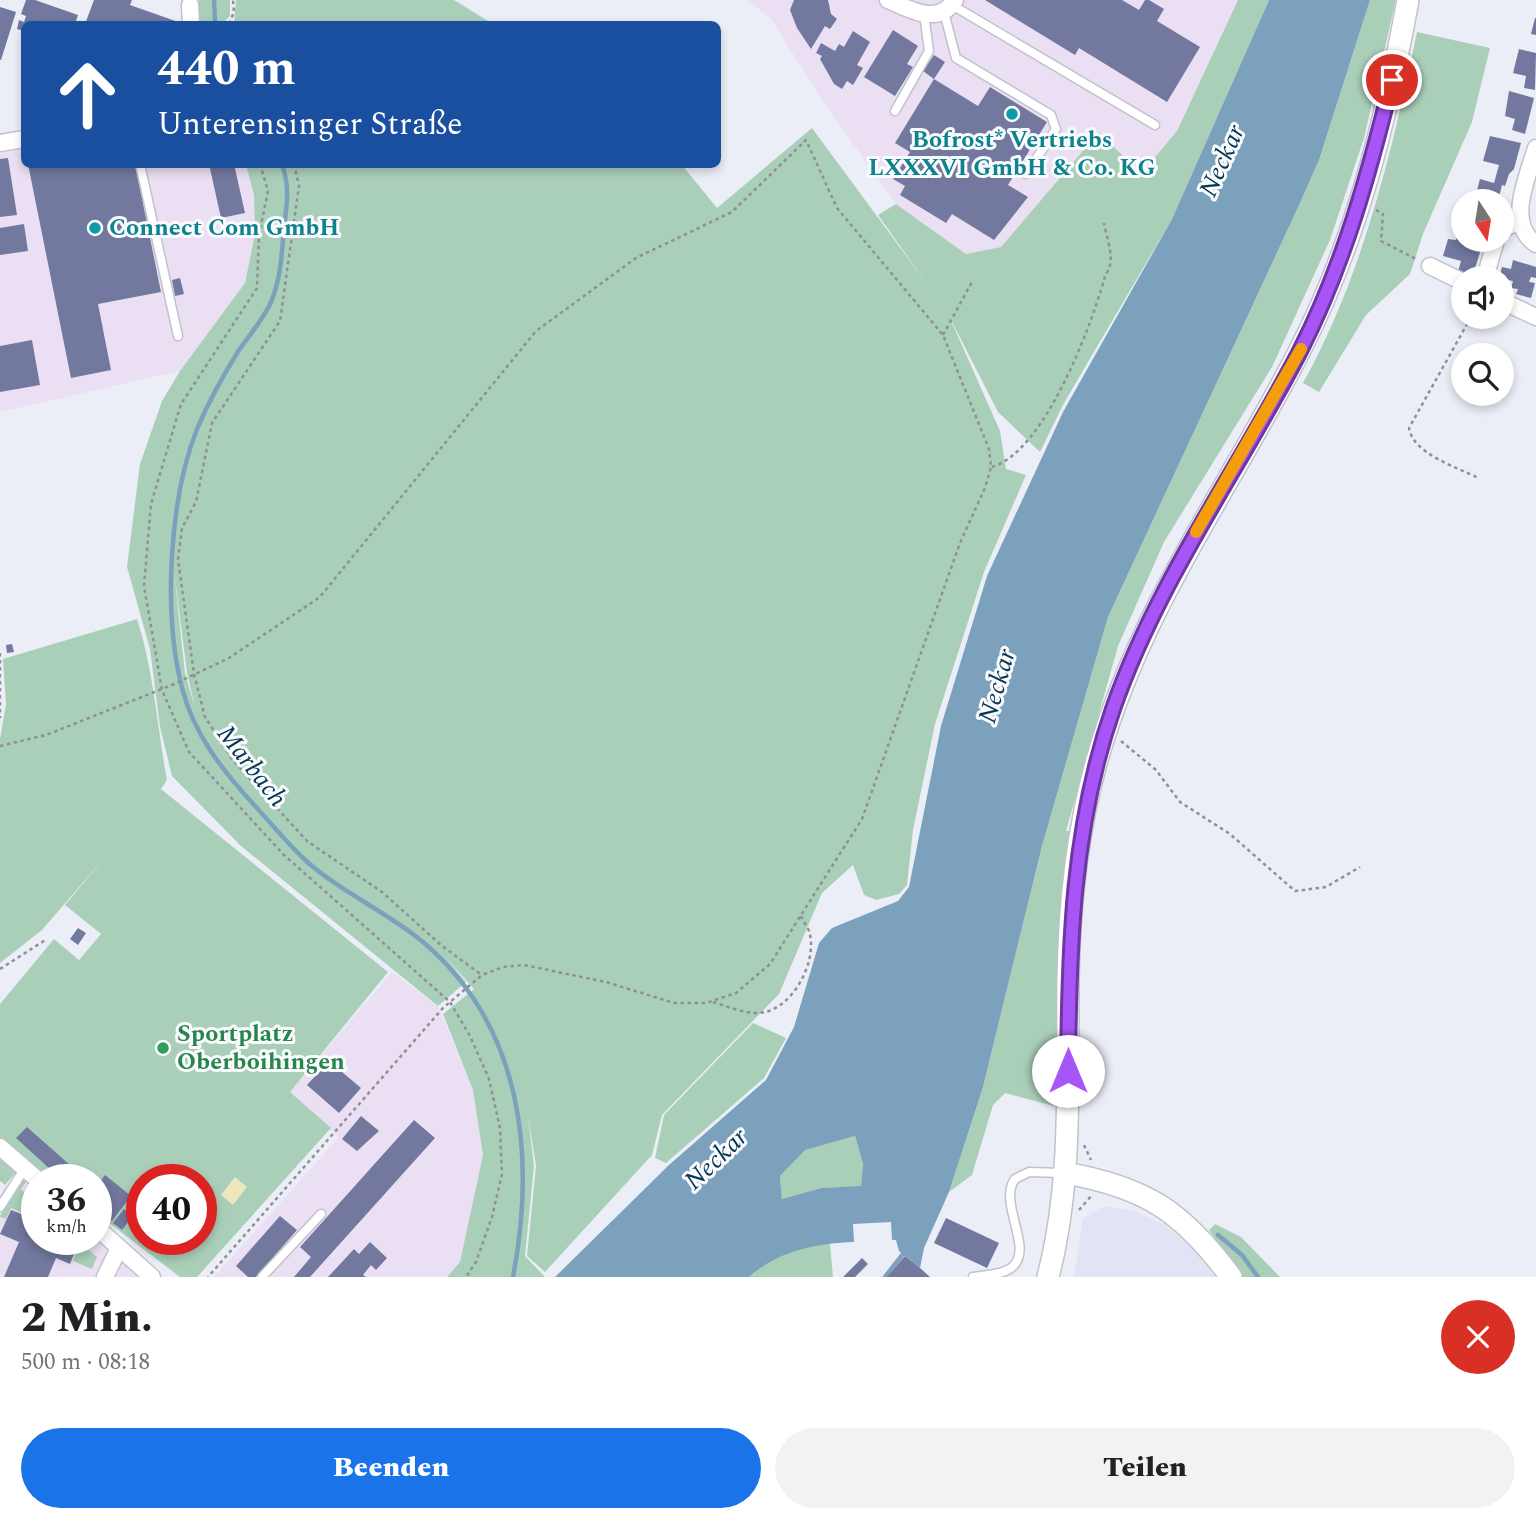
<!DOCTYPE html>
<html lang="de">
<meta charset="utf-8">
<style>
body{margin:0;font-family:Spectral,serif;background:#f2f2f2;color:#202124;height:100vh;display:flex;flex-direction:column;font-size:26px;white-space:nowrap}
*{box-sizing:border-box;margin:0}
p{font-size:23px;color:#757577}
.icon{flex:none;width:38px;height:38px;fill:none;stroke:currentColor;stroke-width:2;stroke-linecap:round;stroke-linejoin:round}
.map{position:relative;height:1277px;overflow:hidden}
.sheet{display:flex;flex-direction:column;background:#fff;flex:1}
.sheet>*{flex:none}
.banner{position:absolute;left:21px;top:21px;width:700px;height:147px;border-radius:10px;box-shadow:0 4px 10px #0003;background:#1a4fa0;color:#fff;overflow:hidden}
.needle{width:46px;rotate:168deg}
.controls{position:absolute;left:1451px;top:189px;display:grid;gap:14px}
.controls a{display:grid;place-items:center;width:63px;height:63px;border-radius:50%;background:#fff;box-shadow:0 4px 10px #0003;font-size:35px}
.speed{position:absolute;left:21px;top:1164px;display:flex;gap:14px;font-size:35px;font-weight:700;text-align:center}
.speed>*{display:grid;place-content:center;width:91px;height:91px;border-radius:50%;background:#fff;box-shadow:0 4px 10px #0003;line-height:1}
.speed small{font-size:18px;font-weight:400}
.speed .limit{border:10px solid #d22;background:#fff;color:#111}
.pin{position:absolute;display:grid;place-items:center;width:60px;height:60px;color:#fff;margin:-30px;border:4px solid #fff;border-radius:50%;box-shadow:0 2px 7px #0007}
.me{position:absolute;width:77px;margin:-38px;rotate:0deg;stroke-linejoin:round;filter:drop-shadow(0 0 5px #0008)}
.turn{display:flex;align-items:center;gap:24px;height:147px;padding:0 21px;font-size:32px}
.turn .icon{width:91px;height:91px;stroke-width:2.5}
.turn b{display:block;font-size:49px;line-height:60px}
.round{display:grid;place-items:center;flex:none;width:74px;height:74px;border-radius:37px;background:#f2f2f2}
.overview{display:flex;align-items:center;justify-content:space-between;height:119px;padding:0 21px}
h1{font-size:42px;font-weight:800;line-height:52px}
.button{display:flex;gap:14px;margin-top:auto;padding:14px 21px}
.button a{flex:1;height:80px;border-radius:42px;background:#1a73e8;color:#fff;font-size:28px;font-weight:800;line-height:80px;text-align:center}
.button a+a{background:#f2f2f2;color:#202124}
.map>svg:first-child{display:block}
.commercial{fill:#ebdff3}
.built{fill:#e0e4f5}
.green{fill:#aacfb9;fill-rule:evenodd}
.sand{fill:#efe5bf}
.water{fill:#7ba1bd;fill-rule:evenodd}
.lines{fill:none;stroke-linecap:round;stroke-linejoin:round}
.stream{stroke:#7ba1bd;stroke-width:4.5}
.building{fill:#72789e}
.lane-casing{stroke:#c0c2cc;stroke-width:11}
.street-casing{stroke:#c0c2cc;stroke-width:19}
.secondary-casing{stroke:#c0c2cc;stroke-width:24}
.path{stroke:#8e9096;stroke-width:2.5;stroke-dasharray:3.5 3.5;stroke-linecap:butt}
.lane{stroke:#fff;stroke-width:8}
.street{stroke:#fff;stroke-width:16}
.secondary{stroke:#fff;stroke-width:21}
.route-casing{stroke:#6d37a1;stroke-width:18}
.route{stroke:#a855f7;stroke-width:12}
.slow{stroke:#f59e0b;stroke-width:12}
.culture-dot{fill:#0f9aa8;stroke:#fbfbfd;stroke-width:2.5}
.leisure-dot{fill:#2e9e5b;stroke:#fbfbfd;stroke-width:2.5}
.labels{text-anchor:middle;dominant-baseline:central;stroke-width:6;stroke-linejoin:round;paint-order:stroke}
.culture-label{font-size:24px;font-weight:bold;fill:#0d838f;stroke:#fbfbfd}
.leisure-label{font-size:24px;font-weight:bold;fill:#27864d;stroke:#fbfbfd;text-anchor:start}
.water-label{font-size:26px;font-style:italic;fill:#043753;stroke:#fbfbfd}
</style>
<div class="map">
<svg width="1536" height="1277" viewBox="0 0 1536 1277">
<rect width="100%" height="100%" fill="#eceef7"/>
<!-- commercial -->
<path class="commercial" d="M 748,0 L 1238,0 L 1177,131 L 1141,174 L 1099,132 L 1001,247 L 966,254 L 896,204 L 822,100 L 771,19 Z
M 24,146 L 24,164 L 246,165 L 254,195 L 255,234 L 245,283 L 180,371 L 0,412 L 0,150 Z
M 392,972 L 438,1006 L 473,1090 L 483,1155 L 460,1262 L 447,1277 L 214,1277 L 339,1137 L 290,1092 Z
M 23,1178 L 37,1186 L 37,1239 L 96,1238 L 141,1277 L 0,1277 L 0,1197 L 5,1185 L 12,1191 Z"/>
<!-- built -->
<path class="built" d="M 1104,1206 L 1132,1210 L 1164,1224 L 1199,1254 L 1215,1277 L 1074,1277 L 1083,1219 Z"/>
<!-- green -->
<path class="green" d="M 199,0 L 230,0 L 230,16 L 222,24 L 197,24 Z
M 236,0 L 454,0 L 493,24 L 234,24 Z
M 1238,0 L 1269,0 L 1172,219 L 1064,403 L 1040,452 L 998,412 L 949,316 L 1000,431 L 1006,469 L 1026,475 L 984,572 L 935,724 L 913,830 L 907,885 L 899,894 L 876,900 L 864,895 L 853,865 L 822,893 L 779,994 L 662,1115 L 652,1155 L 545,1272 L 527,1256 L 536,1166 L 528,1115 L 534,1166 L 525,1256 L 545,1277 L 447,1277 L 460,1262 L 483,1155 L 473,1090 L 443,1014 L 474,989 L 445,957 L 466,982 L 438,1006 L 241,846 L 172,776 L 160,727 L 150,649 L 127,567 L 140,464 L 162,401 L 180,371 L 245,283 L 255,234 L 254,195 L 246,165 L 682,165 L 717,208 L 812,128 L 927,284 L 878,215 L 896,204 L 966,254 L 1001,247 L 1099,132 L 1141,174 L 1177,131 ZM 174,571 L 187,673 L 195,708 L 185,673 Z
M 1370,0 L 1396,0 L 1364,138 L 1330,240 L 1272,367 L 1164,542 L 1118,646 L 1066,831 L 1074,831 L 1058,1107 L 1005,1093 L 993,1105 L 972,1175 L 949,1192 L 983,1087 L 1042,846 L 1108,617 L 1300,203 L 1319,160 Z
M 1417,32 L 1490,48 L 1472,122 L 1423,234 L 1410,274 L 1366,315 L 1319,392 L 1303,383 C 1363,275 1392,152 1417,32 Z
M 137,619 C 154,671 157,727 167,780 L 161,789 L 388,972 L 290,1092 L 331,1128 L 197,1277 L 180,1277 L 96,1213 L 96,1180 L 53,1179 L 0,1139 L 0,1004 L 54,939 L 79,960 L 101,934 L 65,905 L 105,857 L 42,930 L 0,963 L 0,739 L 6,704 L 3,659 ZM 142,1180 L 201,1180 L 201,1239 L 142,1239 Z
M 753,1023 L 786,1038 L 764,1078 L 666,1163 L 655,1158 L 664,1115 Z
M 855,1136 L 863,1164 L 861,1187 L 821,1188 L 782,1199 L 780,1176 L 804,1150 Z
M 0,1158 L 16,1172 L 5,1185 L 0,1181 Z
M 23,1178 L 27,1181 L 21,1189 L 37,1203 L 37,1219 L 11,1208 L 6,1219 L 0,1217 L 10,1194 Z
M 1215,1224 L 1241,1237 L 1280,1277 L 1241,1277 L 1209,1230 Z
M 80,1243 L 97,1257 L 92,1269 L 73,1261 Z
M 830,1243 L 833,1277 L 749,1277 C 773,1257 798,1245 830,1243 Z"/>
<!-- sand -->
<path class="sand" d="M 235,1177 L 247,1187 L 233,1205 L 221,1195 Z"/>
<!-- water -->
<path class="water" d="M 1269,0 L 1370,0 L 1319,160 L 1300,203 L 1108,617 L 1042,846 L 983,1087 L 949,1192 L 924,1248 L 920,1268 L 899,1251 L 896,1240 L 892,1240 L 891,1222 L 853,1224 L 854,1242 C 813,1244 781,1250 749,1277 L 555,1277 L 669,1165 L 766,1080 L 794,1027 L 819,943 L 832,928 L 898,901 L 909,887 L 941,726 L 987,576 L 1063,412 L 1172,219 ZM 855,1136 L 863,1164 L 861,1186 L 821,1188 L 782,1199 L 780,1176 L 805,1150 Z"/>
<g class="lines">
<!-- stream -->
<path class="stream" d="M 214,0 L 215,20
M 282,164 C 290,187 287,204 284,227 C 282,252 281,279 271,302 C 263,320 250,334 239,350 C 224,374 208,403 197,429 C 169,500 163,614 182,688 C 194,735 223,771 255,806 C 271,823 286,842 303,858 C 338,891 386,911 423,942 C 523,1027 536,1156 513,1277
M 1218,1235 L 1242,1255 L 1258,1277
M 885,1277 L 903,1254"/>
</g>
<!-- building -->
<path class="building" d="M 26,0 L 35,0 L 78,15 L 75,24 L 24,24 L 24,31 L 17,29 L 19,20 L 24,22 L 26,16 L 21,14 Z
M 94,0 L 132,0 L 130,5 L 184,24 L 85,24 Z
M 794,0 L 828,0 L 831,14 L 837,19 L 830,29 L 825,26 L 811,49 L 797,28 L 790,10 Z
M 985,0 L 1122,0 L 1139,10 L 1145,0 L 1149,0 L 1164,9 L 1157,21 L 1200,47 L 1167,102 L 1079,48 L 1075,55 Z
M 0,7 L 16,12 L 1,60 L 0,60 Z
M 1535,18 L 1536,18 L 1536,35 L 1531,34 Z
M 893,30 L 918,46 L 907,64 L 913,67 L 895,96 L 864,77 Z
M 853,31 L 870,42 L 857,65 L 863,68 L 853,85 L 847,81 L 842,89 L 834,84 L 820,59 L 822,56 L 816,53 L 821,43 L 835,51 L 839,44 L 844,47 Z
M 1519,49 L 1536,53 L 1535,90 L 1524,88 L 1526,76 L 1513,73 Z
M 934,55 L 945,62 L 934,79 L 923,71 Z
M 934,79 L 978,106 L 990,87 L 1047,122 L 1008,185 L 1028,197 L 994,240 L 952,214 L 946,223 L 900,195 L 905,186 L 893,179 L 910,152 L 895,143 Z
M 1509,91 L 1534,98 L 1525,134 L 1512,130 L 1515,119 L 1505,116 Z
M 1490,136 L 1521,143 L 1514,169 L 1509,174 L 1505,186 L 1502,185 L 1498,201 L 1474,201 L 1480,179 L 1494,183 L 1499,165 L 1483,161 Z
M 8,158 L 17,215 L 0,217 L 0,159 Z
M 28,164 L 135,164 L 161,292 L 98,304 L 111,370 L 71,378 Z
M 209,164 L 234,164 L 245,213 L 221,218 Z
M 24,224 L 28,251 L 0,255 L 0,228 Z
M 1459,225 L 1463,226 L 1463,240 L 1484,240 L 1472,278 L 1458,272 L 1461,261 L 1443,256 L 1448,239 L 1456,240 Z
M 1513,260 L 1536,267 L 1536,278 L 1531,277 L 1529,282 L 1535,283 L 1531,298 L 1516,294 L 1518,289 L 1511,288 L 1513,281 L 1499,278 L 1502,267 L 1511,269 Z
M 180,278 L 184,294 L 175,296 L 172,280 Z
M 32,340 L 40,385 L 0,392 L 0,346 Z
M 12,644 L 14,652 L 7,653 L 6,645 Z
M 78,928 L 86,933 L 78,945 L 70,939 Z
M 329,1061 L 361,1088 L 339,1113 L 307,1085 Z
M 361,1116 L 379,1131 L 357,1151 L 342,1139 Z
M 414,1120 L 435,1138 L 310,1277 L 294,1277 L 311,1257 L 300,1247 Z
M 27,1127 L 80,1174 L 75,1180 L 62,1180 L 16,1138 Z
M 105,1175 L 131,1196 L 112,1221 L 96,1209 L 96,1187 Z
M 124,1209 L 133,1216 L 122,1230 L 113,1223 Z
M 11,1210 L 37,1220 L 37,1239 L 80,1239 L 70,1264 L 56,1258 L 48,1277 L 4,1277 L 19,1242 L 0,1234 Z
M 280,1216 L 297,1230 L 256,1277 L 248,1277 L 236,1266 Z
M 946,1218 L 999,1243 L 987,1268 L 934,1243 Z
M 370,1242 L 387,1258 L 376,1270 L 371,1265 L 363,1275 L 366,1277 L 328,1277 L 354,1249 L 359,1254 Z
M 905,1256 L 920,1268 L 930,1277 L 887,1277 Z
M 862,1258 L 868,1264 L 855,1277 L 843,1277 Z"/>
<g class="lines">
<defs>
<path id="lane" d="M 952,5 L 1155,125
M 944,12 L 956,58 L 1051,115 L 1056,129 L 1026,174
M 895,111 L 929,51 L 924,14
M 140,164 L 178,336
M 0,1207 L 25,1168
M 262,1277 L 321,1214
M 973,1277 C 985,1275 1001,1275 1011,1268 C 1036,1250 997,1203 1015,1179 L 1029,1172 L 1062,1173"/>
<path id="street" d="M 888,0 C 911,10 938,26 955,0
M 190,5 L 191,24
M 0,143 L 24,139
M 1536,148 C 1528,176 1505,224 1536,244
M 1502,229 L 1521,221
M 1430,266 L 1463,282
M 1485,278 L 1496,240
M 1502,301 L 1536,317
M 0,1147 L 38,1180
M 96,1227 L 152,1277
M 105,1277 L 119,1248"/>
<path id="secondary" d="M 1065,1173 C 1146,1187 1183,1212 1231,1277
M 1048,1277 C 1073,1180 1067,1080 1068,981 C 1069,907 1077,831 1097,760 C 1141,605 1230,488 1301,348 C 1357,239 1386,120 1408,0"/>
</defs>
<!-- lane casing -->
<use href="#lane" class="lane-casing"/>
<!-- street casing -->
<use href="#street" class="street-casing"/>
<!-- secondary casing -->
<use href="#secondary" class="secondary-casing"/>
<!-- path -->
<path class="path" d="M 229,24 L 234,12 L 233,0
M 260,164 L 268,191 L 259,235 L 257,288 L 181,404 L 151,504 L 144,586 L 162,690 L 189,752 L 284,855 L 450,1002 L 470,1036 L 489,1079 L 500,1128 L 502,1174 L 492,1217 L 476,1262 L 466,1277
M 294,164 L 299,186 L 280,321 L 212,423 L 196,502 L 182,528 L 178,559 L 194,674 L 205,717 L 232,759 L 307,841 L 382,892 L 442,946 L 482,975
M 1376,210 L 1383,214 L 1381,241 L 1418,260
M 1471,317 L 1409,428 C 1413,454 1457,467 1478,478
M 943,335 L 973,280
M 992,467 C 1044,452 1090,329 1104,280 C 1105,275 1109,270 1110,265 C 1113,254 1106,235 1104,223
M 0,653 L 0,718
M 1121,741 L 1156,770 L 1180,802 L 1230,834 L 1295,891 L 1326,887 L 1360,867
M 0,746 L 46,735 L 172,685 L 229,658 L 320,597 L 536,331 L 636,258 L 732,212 L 806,140 L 837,208 L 943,335 L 989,449 L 991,467 L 985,488 L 960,543 L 862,819 L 770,964 L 736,993 L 706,1003 L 674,1003 L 606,982 L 524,965 L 503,967 L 482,975 L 443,1008 L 208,1277
M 0,969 L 47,939
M 713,1002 C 726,1006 743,1013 756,1013 C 791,1014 819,961 809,931 C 807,926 803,921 801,916
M 1084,1145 L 1091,1160
M 1079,1210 L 1092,1195"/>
<!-- lane -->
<use href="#lane" class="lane"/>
<!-- street -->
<use href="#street" class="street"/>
<!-- secondary -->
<use href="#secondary" class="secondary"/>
</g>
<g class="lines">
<defs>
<path id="route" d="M 1068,1071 C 1069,947 1072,827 1113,709 C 1158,580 1238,471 1300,351 C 1344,264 1369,174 1392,80"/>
</defs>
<!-- route casing -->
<use href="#route" class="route-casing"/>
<!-- route -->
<use href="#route" class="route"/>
<!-- slow -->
<path class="slow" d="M 1196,532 L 1301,349"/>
</g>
<!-- markers -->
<g class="culture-dot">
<circle cx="1012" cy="114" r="7"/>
<circle cx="95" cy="228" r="7"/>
</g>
<circle class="leisure-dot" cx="163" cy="1048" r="7"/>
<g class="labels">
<!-- culture labels -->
<g class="culture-label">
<text x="1012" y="140">Bofrost* Vertriebs<tspan x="1012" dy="28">LXXXVI GmbH &amp; Co. KG</tspan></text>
<text x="109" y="228" text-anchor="start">Connect Com GmbH</text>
</g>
<!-- leisure labels -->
<g class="leisure-label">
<text x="177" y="1034">Sportplatz<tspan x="177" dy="28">Oberboihingen</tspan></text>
</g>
<!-- water labels -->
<g class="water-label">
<text transform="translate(1222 161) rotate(-66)">Neckar</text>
<text transform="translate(997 686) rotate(-74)">Neckar</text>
<text transform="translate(252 766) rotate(52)">Marbach</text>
<text transform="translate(716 1159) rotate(-44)">Neckar</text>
</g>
</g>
</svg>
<div class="controls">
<a><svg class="needle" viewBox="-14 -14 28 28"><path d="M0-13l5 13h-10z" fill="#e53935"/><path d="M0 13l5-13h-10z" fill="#757577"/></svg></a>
<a><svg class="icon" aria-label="sound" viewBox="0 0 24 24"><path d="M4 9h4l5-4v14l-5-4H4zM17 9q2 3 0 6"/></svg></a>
<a><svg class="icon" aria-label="search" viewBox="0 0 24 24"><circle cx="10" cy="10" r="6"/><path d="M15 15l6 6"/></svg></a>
</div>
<div class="speed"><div>36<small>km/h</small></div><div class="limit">40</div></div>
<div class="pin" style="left:1392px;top:80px;background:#d93025"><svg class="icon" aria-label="arrive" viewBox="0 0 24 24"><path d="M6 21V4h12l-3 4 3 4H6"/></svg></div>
<svg class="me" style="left:1068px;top:1071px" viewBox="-20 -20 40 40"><circle r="19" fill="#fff"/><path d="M0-13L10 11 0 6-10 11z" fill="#a855f7"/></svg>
<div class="banner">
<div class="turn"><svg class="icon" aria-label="ahead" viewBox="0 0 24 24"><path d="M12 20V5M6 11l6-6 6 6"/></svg><div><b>440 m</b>Unterensinger Straße</div></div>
</div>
</div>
<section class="sheet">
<div class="overview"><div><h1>2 Min.</h1><p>500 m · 08:18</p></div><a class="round" style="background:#d93025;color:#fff"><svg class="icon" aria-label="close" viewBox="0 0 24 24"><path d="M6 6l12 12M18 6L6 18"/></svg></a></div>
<div class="button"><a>Beenden</a><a>Teilen</a></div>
</section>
